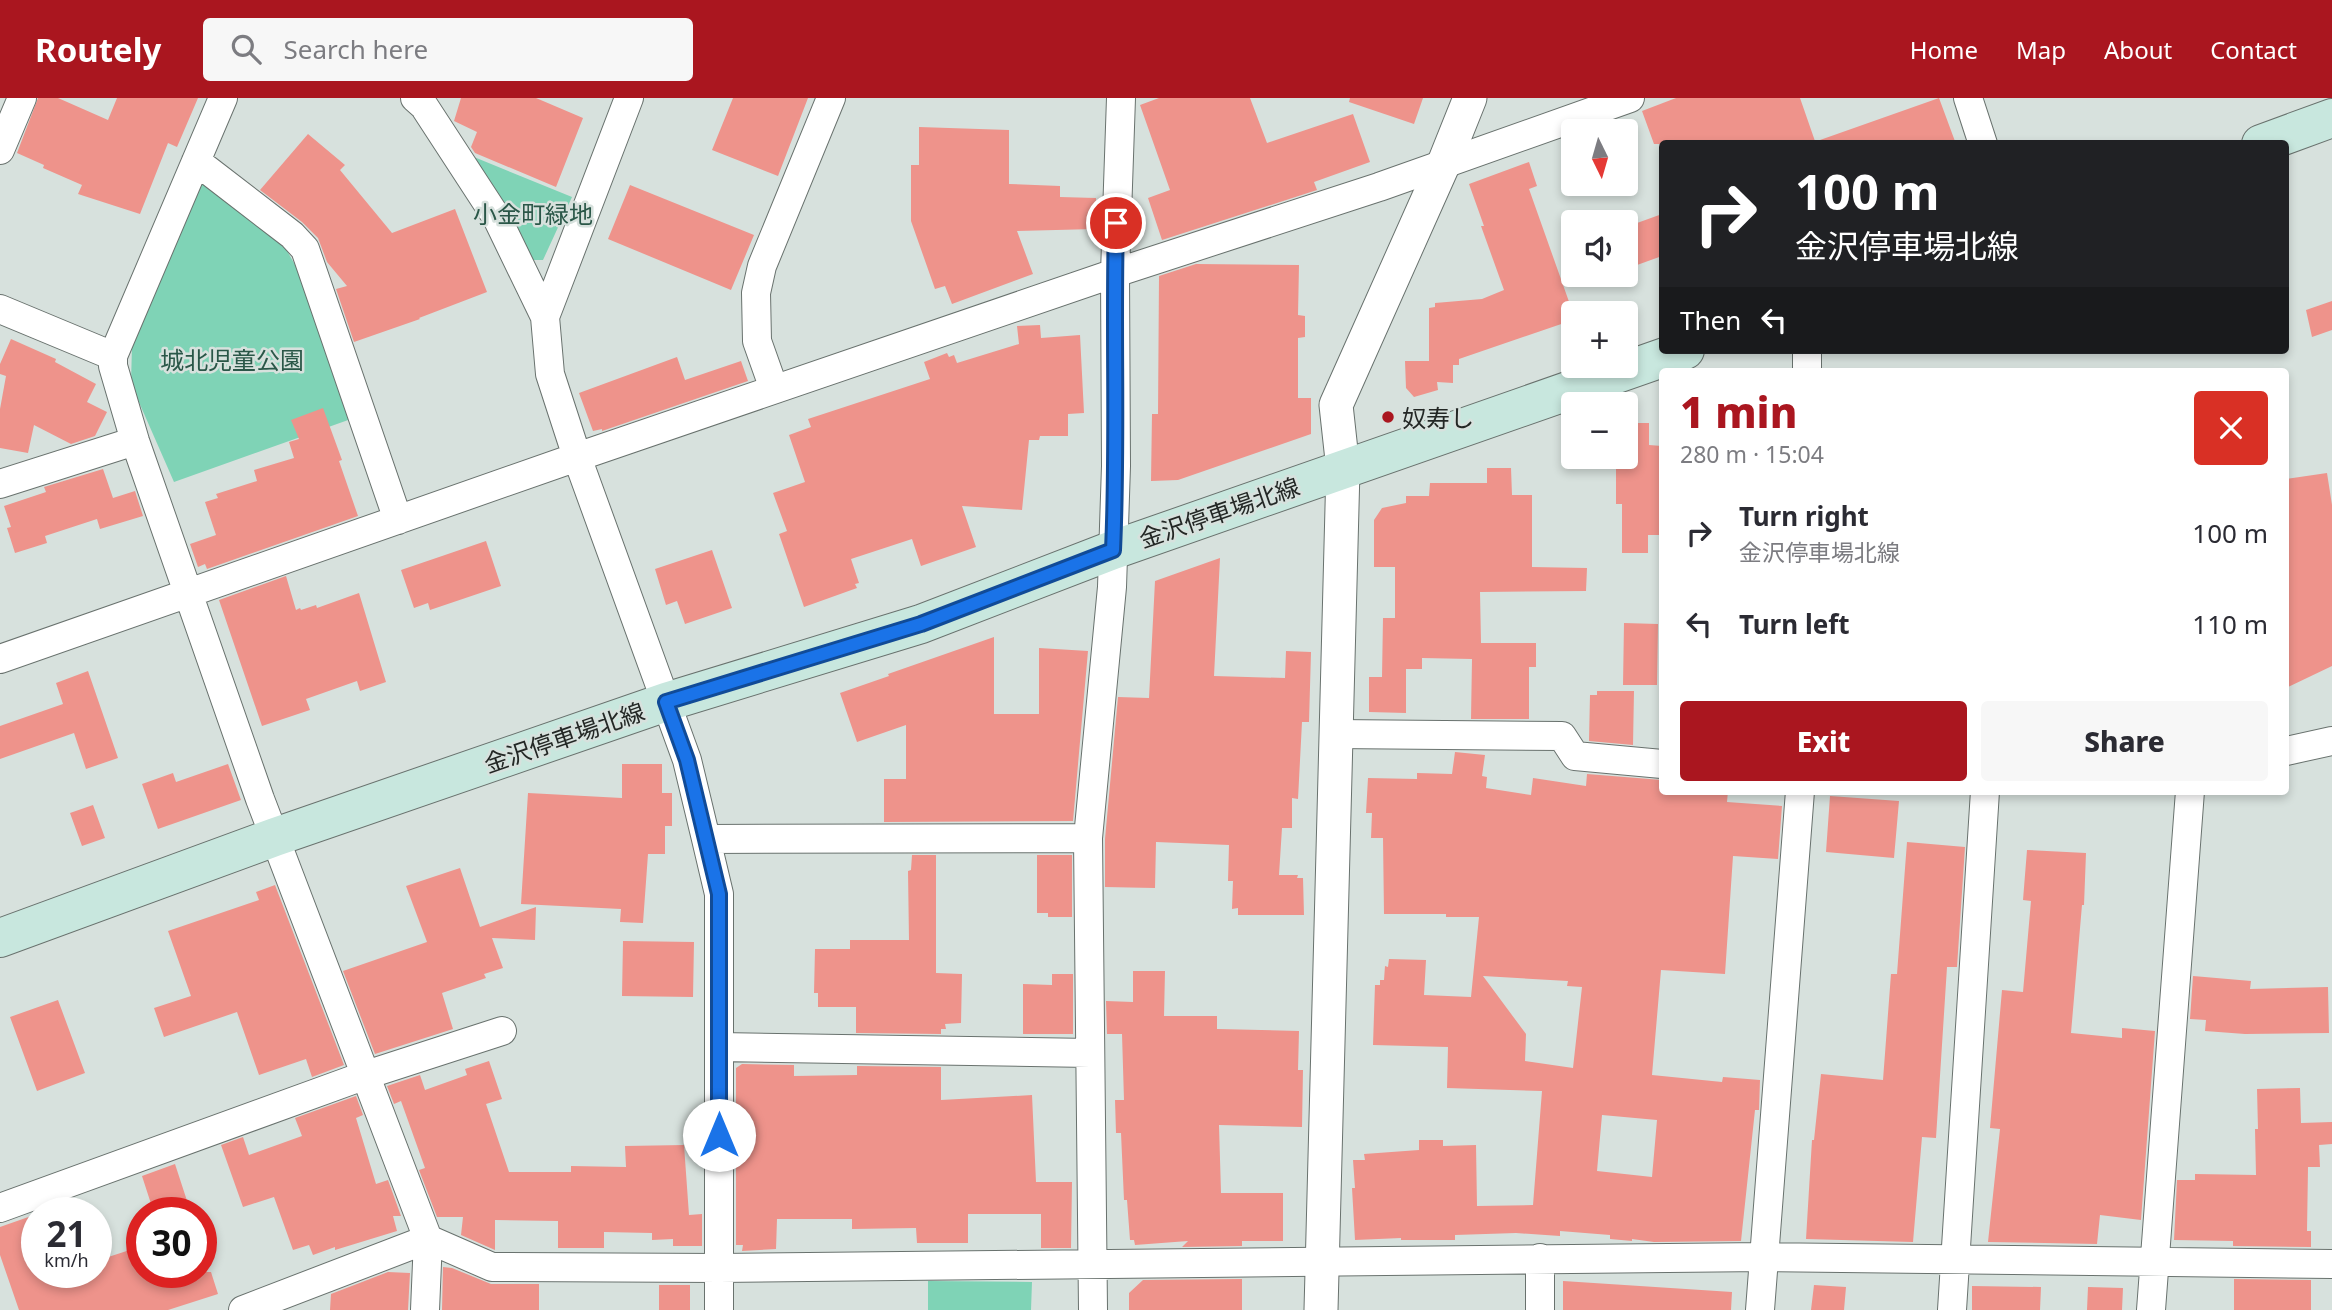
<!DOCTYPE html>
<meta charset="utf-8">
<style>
body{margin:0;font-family:"Noto Sans","Noto Sans JP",sans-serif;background:#f7f7f7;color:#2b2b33;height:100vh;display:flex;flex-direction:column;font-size:26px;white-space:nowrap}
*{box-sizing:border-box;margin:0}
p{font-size:23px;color:#7c7c81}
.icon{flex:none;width:38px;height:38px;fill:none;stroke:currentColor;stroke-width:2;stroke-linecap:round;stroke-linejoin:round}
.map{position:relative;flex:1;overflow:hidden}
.drawer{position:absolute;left:1659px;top:270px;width:630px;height:427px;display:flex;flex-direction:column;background:#fff;border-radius:7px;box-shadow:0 4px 10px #0003}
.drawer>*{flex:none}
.top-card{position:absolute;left:1659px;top:42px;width:630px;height:214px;border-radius:7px;box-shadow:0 4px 10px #0003;background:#202124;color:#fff;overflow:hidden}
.needle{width:46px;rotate:175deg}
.buttons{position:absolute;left:1561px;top:21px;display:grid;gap:14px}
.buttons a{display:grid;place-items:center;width:77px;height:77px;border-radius:7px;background:#fff;box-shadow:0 4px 10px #0003;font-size:35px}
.speed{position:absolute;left:21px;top:1099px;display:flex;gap:14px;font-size:35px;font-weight:700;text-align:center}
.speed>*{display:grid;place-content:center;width:91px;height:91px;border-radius:50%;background:#fff;box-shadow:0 4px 10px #0003;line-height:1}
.speed small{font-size:18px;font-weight:400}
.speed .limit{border:10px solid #d22;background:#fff;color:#111}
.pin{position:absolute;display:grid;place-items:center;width:60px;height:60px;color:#fff;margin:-30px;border:4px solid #fff;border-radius:50%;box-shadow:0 2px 7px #0007}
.me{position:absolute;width:77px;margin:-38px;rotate:0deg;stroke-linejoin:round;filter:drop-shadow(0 0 5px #0008)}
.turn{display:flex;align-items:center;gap:24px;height:147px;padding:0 21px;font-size:32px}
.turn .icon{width:91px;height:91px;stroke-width:2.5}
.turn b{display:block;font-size:49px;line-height:60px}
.then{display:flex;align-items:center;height:66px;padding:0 21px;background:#0003;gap:14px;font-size:26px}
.round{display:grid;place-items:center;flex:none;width:74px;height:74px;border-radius:7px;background:#f7f7f7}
.overview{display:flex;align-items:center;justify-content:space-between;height:119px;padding:0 21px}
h1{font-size:42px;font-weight:800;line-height:52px;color:#aa161f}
.button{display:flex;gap:14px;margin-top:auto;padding:14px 21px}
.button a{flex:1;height:80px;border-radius:7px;background:#aa161f;color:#fff;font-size:28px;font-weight:800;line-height:80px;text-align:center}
.button a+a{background:#f7f7f7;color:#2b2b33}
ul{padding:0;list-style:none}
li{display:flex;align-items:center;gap:21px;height:91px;padding:0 21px}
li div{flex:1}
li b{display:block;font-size:26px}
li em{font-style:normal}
header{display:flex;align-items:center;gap:42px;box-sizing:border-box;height:98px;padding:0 35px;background:#aa161f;color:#fff}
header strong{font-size:33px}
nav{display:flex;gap:38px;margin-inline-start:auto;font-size:24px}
.search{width:490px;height:63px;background:#f7f7f7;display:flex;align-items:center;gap:18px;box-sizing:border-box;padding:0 24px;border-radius:7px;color:#7c7c81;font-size:26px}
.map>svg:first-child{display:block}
.park{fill:#7fd3b6}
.building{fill:#ee938b;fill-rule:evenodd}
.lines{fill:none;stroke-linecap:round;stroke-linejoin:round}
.minor-casing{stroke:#69726e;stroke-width:30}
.tertiary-casing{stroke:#69726e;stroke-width:35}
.secondary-casing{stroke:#69726e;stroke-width:40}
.minor{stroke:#fff;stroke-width:28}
.tertiary{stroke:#fff;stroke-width:33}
.secondary{stroke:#c8e7de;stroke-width:38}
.route-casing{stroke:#114b97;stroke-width:18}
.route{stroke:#1a73e8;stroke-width:12}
.poi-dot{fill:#aa161f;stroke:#d7e1dd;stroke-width:2.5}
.labels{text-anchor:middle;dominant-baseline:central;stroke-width:5;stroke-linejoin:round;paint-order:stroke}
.park-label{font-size:24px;fill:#2a5748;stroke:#d7e1dd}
.poi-label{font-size:24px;fill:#232725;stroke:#d7e1dd;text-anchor:start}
.street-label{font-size:24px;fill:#232725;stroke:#d7e1dd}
</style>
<header>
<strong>Routely</strong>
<div class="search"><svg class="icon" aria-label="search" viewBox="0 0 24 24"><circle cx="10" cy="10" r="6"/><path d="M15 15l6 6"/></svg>Search here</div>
<nav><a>Home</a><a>Map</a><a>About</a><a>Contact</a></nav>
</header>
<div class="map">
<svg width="2332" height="1212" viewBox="0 0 2332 1212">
<rect width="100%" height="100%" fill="#d7e1dd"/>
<!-- park -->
<path class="park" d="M 474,59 L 572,99 L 543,162 L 526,162 Z
M 199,80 L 286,151 L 314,200 L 351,321 L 174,384 L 131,286 L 132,247 Z
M 928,1183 L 1032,1184 L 1031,1212 L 928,1212 Z"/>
<!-- building -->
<path class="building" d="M 38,0 L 58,0 L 108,22 L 117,0 L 198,0 L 177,49 L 168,45 L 140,116 L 78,96 L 82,87 L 43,70 L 44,67 L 17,55 Z
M 461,0 L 536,0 L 583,20 L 556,89 L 475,55 L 471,49 L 477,34 L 454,23 Z
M 733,0 L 808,0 L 778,78 L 712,52 Z
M 1159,0 L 1250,0 L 1267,45 L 1353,16 L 1370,64 L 1314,84 L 1317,92 L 1162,142 L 1148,100 L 1170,92 L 1140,7 Z
M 1350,0 L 1423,0 L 1414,26 L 1349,4 Z
M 1676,0 L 1800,0 L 1816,46 L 1654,46 L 1642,13 Z
M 1939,0 L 1956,46 L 1821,46 L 1820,42 Z
M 919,29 L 1009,32 L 1009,86 L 1060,88 L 1060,99 L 1096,100 L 1095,131 L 1017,133 L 1033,176 L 952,206 L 945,188 L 935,191 L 911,123 L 911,67 L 919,67 Z
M 308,36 L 345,67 L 340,72 L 392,135 L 455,111 L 487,194 L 419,220 L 420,221 L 354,244 L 336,191 L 347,188 L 327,164 L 318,140 L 302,124 L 260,92 Z
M 1529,64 L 1537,88 L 1529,91 L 1573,215 L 1573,222 L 1459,261 L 1459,267 L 1453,267 L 1453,285 L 1437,284 L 1438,292 L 1414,299 L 1406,290 L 1405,263 L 1429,263 L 1429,210 L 1435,209 L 1435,205 L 1482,201 L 1504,192 L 1481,128 L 1484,128 L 1469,86 Z
M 630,87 L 754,137 L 731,192 L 608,141 Z
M 1662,116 L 1662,158 L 1626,171 L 1626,129 Z
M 1196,166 L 1299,167 L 1298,217 L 1305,218 L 1305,239 L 1298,240 L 1298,300 L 1311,300 L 1311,336 L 1178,382 L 1151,383 L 1152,316 L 1158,316 L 1159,178 Z
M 2332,203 L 2332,232 L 2312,239 L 2306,212 Z
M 1040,227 L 1041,240 L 1080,237 L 1084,315 L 1068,316 L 1068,338 L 1040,338 L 1039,342 L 1029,342 L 1022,412 L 962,408 L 976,449 L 921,468 L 912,441 L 851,461 L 859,485 L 855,486 L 857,490 L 804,509 L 779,436 L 787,433 L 773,395 L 805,384 L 789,337 L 811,329 L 808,321 L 930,281 L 924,264 L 947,255 L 949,259 L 954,257 L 957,265 L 1019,246 L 1017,228 Z
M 11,241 L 56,261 L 55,264 L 96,286 L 87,304 L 107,314 L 95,338 L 71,346 L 34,327 L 28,355 L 0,350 L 0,311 L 6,278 L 0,276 L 0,266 Z
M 677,259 L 685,282 L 741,263 L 748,283 L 602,333 L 602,331 L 593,333 L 579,295 Z
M 323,310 L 342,362 L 339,363 L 358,418 L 207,471 L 205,466 L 198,469 L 190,446 L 216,437 L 205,404 L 218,400 L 216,396 L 257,383 L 254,372 L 294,360 L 289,344 L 299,341 L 291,322 Z
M 1626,325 L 1649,325 L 1649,347 L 1662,348 L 1662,437 L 1648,437 L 1648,455 L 1622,455 L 1622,406 L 1616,406 L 1616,359 L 1626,359 Z
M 1487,370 L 1511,370 L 1512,397 L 1532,397 L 1532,469 L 1587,470 L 1586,493 L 1480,494 L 1481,545 L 1536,545 L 1536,569 L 1529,569 L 1529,621 L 1471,621 L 1472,561 L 1422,560 L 1422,571 L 1406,571 L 1406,615 L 1369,614 L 1369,579 L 1382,579 L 1383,520 L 1395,520 L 1395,469 L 1374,469 L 1374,422 L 1382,410 L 1406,405 L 1406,398 L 1429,398 L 1430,385 L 1487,385 Z
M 103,371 L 113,400 L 135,393 L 143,418 L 100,431 L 97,421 L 45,438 L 47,445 L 15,455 L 7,430 L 11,429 L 4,408 L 46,394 L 44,389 Z
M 2327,375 L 2332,407 L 2332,568 L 2286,590 L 2286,381 Z
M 486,443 L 501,488 L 430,512 L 428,505 L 414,510 L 401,472 Z
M 712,452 L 732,510 L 685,526 L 677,503 L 666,507 L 655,471 Z
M 1220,460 L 1214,578 L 1285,580 L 1286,553 L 1311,554 L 1309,624 L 1302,624 L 1298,701 L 1292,700 L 1292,730 L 1282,730 L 1279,777 L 1298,777 L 1297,780 L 1303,780 L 1304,817 L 1238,817 L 1238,810 L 1232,811 L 1233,783 L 1228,783 L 1229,747 L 1156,744 L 1155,790 L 1105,789 L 1105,741 L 1118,599 L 1149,600 L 1155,483 Z
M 286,478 L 296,512 L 300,510 L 301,512 L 316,507 L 317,510 L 359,495 L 386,584 L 360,593 L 357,583 L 306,601 L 310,612 L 262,628 L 219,502 Z
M 1624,525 L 1658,526 L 1657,587 L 1623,587 Z
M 994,539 L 994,616 L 1039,616 L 1039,550 L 1088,553 L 1073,723 L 884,724 L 884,681 L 906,681 L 906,627 L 857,644 L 840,595 L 889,578 L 888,576 Z
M 88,573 L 118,660 L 86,671 L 74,635 L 0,661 L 0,628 L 63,606 L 56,585 Z
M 1597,593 L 1634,593 L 1633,647 L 1589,643 L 1590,597 L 1597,597 Z
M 1455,654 L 1485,657 L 1482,678 L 1487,679 L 1486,690 L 1531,697 L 1533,680 L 1586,688 L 1587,676 L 1662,682 L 1662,693 L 1728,693 L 1727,704 L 1782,708 L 1778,761 L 1733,758 L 1725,876 L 1661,872 L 1652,977 L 1722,984 L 1723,979 L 1760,982 L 1759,1012 L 1755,1012 L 1741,1143 L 1654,1144 L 1632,1141 L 1632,1143 L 1610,1141 L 1610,1137 L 1560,1133 L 1560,1138 L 1516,1135 L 1455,1137 L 1455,1142 L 1401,1142 L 1401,1140 L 1355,1142 L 1352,1090 L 1355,1090 L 1353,1062 L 1365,1062 L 1364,1056 L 1419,1052 L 1419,1042 L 1443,1042 L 1443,1048 L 1476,1047 L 1477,1108 L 1533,1107 L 1542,993 L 1447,990 L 1448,949 L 1373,947 L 1375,887 L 1380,887 L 1380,882 L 1384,882 L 1385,868 L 1388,869 L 1389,861 L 1426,862 L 1424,897 L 1471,899 L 1479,819 L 1446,819 L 1446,816 L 1384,816 L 1383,740 L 1371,740 L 1372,715 L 1366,715 L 1368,680 L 1417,681 L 1417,675 L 1452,676 ZM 1483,878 L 1568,883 L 1567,888 L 1582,889 L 1573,970 L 1525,963 L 1526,936 ZM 1602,1017 L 1657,1022 L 1652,1079 L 1597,1073 Z
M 228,666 L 241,702 L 158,731 L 142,686 L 173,675 L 176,684 Z
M 622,666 L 662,666 L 662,695 L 672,695 L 672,728 L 665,728 L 665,756 L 648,756 L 643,825 L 620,824 L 621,811 L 521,806 L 528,695 L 622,700 Z
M 1830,698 L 1899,703 L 1894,760 L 1826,754 Z
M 93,707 L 105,740 L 82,748 L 70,715 Z
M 1907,744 L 1965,749 L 1957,869 L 1947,869 L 1936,1040 L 1922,1039 L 1913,1144 L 1806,1141 L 1812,1042 L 1814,1042 L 1821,976 L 1883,982 L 1891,876 L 1897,876 Z
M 2027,752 L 2086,755 L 2084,807 L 2082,807 L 2071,935 L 2122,940 L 2122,930 L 2155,933 L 2141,1122 L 2100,1117 L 2097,1146 L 1988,1144 L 2000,1031 L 1990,1030 L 2002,892 L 2023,894 L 2031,803 L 2023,802 Z
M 912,757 L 936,757 L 936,875 L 962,876 L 961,925 L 945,926 L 946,931 L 941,931 L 941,936 L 856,935 L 856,909 L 818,909 L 818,895 L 814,895 L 815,851 L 850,851 L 850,842 L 909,842 L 908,773 L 911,772 Z
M 1037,757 L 1072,757 L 1072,819 L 1048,819 L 1048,815 L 1037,815 Z
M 460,770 L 480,829 L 536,809 L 535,842 L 492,840 L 503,870 L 484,876 L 486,880 L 442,895 L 453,931 L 375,956 L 343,873 L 427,844 L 406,788 Z
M 275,787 L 344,967 L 312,979 L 306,961 L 259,977 L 237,914 L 164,939 L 154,910 L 191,898 L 168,833 L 259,802 L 256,794 Z
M 623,843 L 694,844 L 693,899 L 622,898 Z
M 1133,873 L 1165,873 L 1164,918 L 1217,918 L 1217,931 L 1299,933 L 1298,972 L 1303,972 L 1302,1029 L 1219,1027 L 1221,1095 L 1283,1095 L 1283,1143 L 1242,1143 L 1242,1148 L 1182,1149 L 1188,1143 L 1135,1147 L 1134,1142 L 1130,1142 L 1127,1102 L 1124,1102 L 1121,1035 L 1116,1035 L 1115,1002 L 1124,1002 L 1122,936 L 1107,936 L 1106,903 L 1133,904 Z
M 1052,876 L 1073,876 L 1073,936 L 1023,936 L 1023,886 L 1052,887 Z
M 2193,878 L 2251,883 L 2250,891 L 2328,889 L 2329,935 L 2245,936 L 2205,933 L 2206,922 L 2190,921 Z
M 58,902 L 85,975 L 37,993 L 10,919 Z
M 489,963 L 502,1001 L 486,1006 L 509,1074 L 571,1074 L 571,1068 L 626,1069 L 625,1048 L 684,1047 L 689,1117 L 702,1116 L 702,1148 L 673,1148 L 673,1141 L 652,1142 L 652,1135 L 604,1134 L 604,1150 L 558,1150 L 558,1123 L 495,1122 L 495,1152 L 461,1137 L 463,1119 L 437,1119 L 419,1072 L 425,1070 L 401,1003 L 394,1006 L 387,988 L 420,977 L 425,992 L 467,977 L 465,971 Z
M 742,966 L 794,967 L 794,978 L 857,977 L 857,968 L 941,969 L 941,1002 L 1032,997 L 1036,1084 L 1072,1084 L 1071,1150 L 1041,1150 L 1041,1116 L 968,1116 L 968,1145 L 917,1145 L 916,1130 L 852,1131 L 852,1121 L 777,1121 L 776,1151 L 742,1153 L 743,1147 L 736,1147 L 736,970 Z
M 2300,990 L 2301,1025 L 2332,1024 L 2332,1046 L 2319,1047 L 2320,1069 L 2308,1069 L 2307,1133 L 2311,1133 L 2311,1149 L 2233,1148 L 2233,1143 L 2174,1142 L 2177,1082 L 2195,1082 L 2195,1076 L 2256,1077 L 2255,1031 L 2258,1031 L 2257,991 Z
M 356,998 L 363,1017 L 356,1020 L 376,1086 L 388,1082 L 401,1118 L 393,1118 L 397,1133 L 335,1152 L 335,1149 L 313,1157 L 309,1147 L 293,1152 L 274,1099 L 243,1109 L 221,1047 L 243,1039 L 249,1057 L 302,1038 L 295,1020 Z
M 175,1066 L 191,1115 L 154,1115 L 142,1078 Z
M 37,1116 L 37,1174 L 96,1174 L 96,1163 L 142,1148 L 142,1174 L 211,1174 L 218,1196 L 168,1212 L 19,1212 L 0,1157 L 0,1129 Z
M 443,1169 L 452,1170 L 491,1186 L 539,1186 L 539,1212 L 442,1212 Z
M 388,1174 L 410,1175 L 408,1212 L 330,1212 L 331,1196 Z
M 1242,1181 L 1242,1212 L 1129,1212 L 1129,1195 L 1143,1182 Z
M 2234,1181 L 2311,1182 L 2311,1212 L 2234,1212 Z
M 1563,1183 L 1732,1194 L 1731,1212 L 1563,1212 Z
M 659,1187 L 690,1187 L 690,1212 L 659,1212 Z
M 1814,1187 L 1846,1189 L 1844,1212 L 1811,1212 Z
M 1972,1188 L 2041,1189 L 2040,1212 L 1972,1212 Z
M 2088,1189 L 2123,1190 L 2122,1212 L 2087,1212 Z"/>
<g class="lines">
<defs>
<path id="minor" d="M 223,0 L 113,258 L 113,268 L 135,343 L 260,701 L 428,1141 L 425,1212
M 415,0 L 424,8 L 497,120 L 545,219 L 550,276 L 577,359 L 687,662 L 706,741 L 719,796 L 719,1212
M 1968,0 L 1983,46
M 0,52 L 22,0
M 196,63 L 292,137 L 305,151 L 398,422
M 0,211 L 113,258
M 545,219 L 629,0
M 1807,273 L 1807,252
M 774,291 L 757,243 L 756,195 L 762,168 L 831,0
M 0,386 L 135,343
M 0,561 L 577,359 L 1115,175 L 1379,89 L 1630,0
M 1335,636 L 1562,638 L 1575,658 L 1662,666
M 2286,653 L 2332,643
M 706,741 L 1088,740
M 719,949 L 1090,955
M 0,1110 L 366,977 L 502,933
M 243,1212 L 428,1141 L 492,1169 L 720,1170 L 1764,1159 L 2332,1166
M 1093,1212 L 1088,740 L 1112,489 L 1116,368 L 1115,175 L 1121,0
M 1540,1212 L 1540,1160
M 1760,1212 L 1800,693
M 1952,1212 L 1985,693
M 2151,1212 L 2190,693"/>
<path id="tertiary" d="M 1321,1212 L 1343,371 L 1336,307 L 1444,65 L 1470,0"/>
<path id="secondary" d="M 2261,46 L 2332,20
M 0,840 L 275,739 L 666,604 L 921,526 L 1113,452 L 1685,252"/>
</defs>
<!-- minor casing -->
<use href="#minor" class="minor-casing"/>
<!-- tertiary casing -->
<use href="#tertiary" class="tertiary-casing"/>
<!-- secondary casing -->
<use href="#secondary" class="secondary-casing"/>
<!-- minor -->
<use href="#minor" class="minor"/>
<!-- tertiary -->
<use href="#tertiary" class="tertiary"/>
<!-- secondary -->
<use href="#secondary" class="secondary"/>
</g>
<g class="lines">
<defs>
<path id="route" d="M 719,1037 L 719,796 L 687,662 L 666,604 L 921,526 L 1113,452 C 1118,343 1113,234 1116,125"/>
</defs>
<!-- route casing -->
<use href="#route" class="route-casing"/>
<!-- route -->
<use href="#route" class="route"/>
</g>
<!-- markers -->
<circle class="poi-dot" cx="1388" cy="319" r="7"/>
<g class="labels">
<!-- park labels -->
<g class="park-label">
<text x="533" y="115">小金町緑地</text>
<text x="232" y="261">城北児童公園</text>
</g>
<!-- poi labels -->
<g class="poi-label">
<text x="1402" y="319">奴寿し</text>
</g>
<!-- street labels -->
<g class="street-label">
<text transform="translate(1219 414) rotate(-19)">金沢停車場北線</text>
<text transform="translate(564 639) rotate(-19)">金沢停車場北線</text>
</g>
</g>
</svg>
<div class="buttons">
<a><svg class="needle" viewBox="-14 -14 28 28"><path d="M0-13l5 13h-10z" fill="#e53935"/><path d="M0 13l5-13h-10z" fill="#7c7c81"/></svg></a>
<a><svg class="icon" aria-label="sound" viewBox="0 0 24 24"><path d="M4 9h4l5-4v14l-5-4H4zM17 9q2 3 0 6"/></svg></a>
<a>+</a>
<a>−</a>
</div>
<div class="speed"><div>21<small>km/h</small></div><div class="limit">30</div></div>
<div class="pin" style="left:1116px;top:125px;background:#d93025"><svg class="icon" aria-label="arrive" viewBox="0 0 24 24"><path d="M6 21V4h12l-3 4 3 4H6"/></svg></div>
<svg class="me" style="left:719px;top:1037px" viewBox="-20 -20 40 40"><circle r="19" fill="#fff"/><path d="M0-13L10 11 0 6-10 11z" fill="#1a73e8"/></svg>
<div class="top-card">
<div class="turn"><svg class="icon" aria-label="right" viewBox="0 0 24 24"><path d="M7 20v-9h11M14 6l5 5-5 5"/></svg><div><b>100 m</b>金沢停車場北線</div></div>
<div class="then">Then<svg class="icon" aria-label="left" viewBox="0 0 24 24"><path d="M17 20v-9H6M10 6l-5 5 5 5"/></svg></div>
</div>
<section class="drawer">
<div class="overview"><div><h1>1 min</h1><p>280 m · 15:04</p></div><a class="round" style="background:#d93025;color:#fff"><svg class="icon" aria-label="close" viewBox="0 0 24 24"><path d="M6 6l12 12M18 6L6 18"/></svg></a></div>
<ul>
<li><svg class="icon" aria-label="right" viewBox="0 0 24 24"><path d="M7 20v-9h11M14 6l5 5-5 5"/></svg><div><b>Turn right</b><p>金沢停車場北線</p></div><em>100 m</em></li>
<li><svg class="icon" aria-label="left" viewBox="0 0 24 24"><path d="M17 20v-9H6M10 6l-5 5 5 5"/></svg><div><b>Turn left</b></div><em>110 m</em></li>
</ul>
<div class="button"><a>Exit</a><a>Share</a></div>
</section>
</div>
